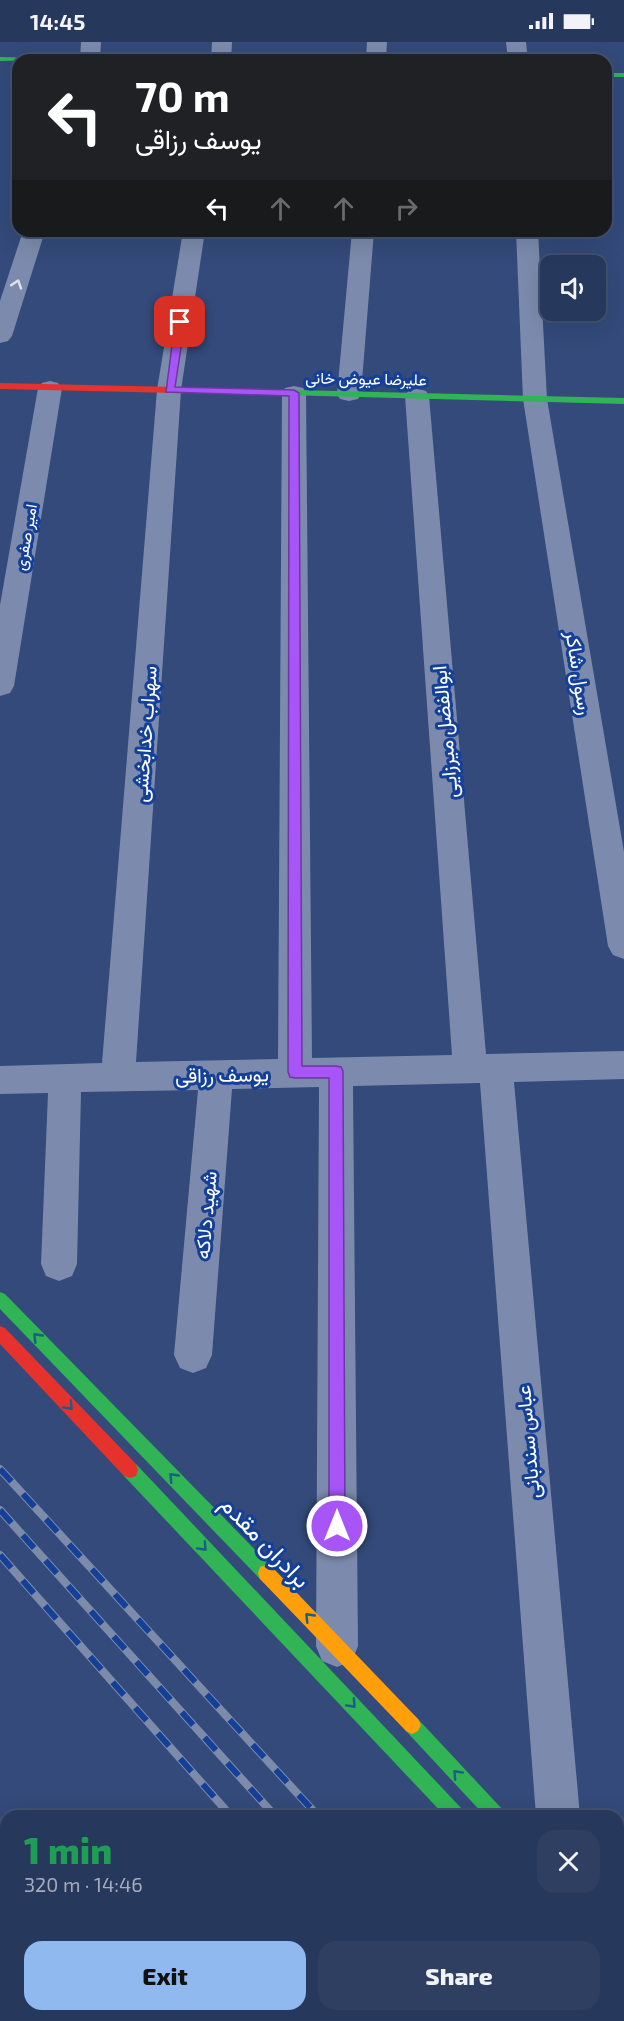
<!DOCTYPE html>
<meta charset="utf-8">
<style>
body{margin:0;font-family:"Exo 2",Vazirmatn,sans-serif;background:#2e3f62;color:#f1f3f6;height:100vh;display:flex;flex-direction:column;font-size:22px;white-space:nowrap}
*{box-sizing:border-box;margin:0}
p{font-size:20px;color:#a4acbb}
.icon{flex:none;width:33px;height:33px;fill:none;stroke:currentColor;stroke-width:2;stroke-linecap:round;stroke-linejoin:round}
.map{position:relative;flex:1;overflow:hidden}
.drawer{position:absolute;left:0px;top:1768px;width:624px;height:212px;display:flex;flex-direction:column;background:#26385c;border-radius:18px 18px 0 0;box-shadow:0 6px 24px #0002,0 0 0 2px #425272}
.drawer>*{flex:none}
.top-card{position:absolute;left:12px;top:12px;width:600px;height:183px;border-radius:18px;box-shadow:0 6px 24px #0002,0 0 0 2px #425272;background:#202124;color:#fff;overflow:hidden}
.fabs{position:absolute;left:540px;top:213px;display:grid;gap:12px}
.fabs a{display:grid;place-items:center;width:66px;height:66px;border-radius:12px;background:#26385c;box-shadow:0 6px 24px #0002,0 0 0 2px #425272;font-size:30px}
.pin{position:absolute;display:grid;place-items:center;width:51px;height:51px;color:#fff;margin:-26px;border-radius:12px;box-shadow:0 3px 9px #0006}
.me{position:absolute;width:66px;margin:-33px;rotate:0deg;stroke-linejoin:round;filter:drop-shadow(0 0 4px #0008)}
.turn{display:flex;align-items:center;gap:21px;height:126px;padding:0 24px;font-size:27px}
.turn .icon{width:78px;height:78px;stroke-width:2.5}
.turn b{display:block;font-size:42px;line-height:51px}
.lanes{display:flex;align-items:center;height:57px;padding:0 24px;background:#0003;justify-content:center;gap:30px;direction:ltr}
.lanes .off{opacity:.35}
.round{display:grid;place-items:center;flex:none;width:63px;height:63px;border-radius:18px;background:#2e3f62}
.summary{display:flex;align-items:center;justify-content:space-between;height:102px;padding:0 24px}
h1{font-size:36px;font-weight:800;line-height:45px;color:#1e9e55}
.cta{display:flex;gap:12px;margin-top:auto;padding:12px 24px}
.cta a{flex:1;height:69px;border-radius:18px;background:#90b9f0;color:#111;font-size:24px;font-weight:800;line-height:69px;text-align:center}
.cta a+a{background:#2e3f62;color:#f1f3f6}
.status{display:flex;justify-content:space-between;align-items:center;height:42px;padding:0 30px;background:#26385c;direction:ltr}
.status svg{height:16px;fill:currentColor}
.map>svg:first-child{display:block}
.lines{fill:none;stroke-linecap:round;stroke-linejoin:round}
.path{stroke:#7c8bad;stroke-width:4.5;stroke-dasharray:4 6;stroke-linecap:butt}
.street{fill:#7c8bad;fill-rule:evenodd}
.fast{fill:#30b455;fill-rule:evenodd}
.slow{fill:#ff9f0a;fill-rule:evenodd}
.jam{fill:#e5322d;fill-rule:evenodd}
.rail-casing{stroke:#7d8bab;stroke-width:8}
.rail{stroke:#154098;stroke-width:6;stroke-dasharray:17;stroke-linecap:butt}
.oneway{stroke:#dee2ea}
.oneway2{stroke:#1c5d87}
.route{fill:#a855f7;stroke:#6d37a1;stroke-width:1.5}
.labels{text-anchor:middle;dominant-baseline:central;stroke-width:6;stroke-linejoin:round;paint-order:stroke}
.far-street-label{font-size:16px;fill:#fff;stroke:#154098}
.street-label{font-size:20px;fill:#fff;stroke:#154098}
.near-street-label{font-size:24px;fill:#fff;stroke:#154098}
</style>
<div class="status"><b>14:45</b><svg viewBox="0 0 49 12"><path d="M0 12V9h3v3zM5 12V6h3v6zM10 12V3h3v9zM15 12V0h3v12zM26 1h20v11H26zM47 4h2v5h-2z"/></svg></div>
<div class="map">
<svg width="624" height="1979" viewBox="0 0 624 1979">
<rect width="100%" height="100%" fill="#334a7a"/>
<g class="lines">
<!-- path -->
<path class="path" d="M 0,1970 L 6,1963"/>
<!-- street -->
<path class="street" d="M 81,0 L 101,0 L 100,18 L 80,18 Z
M 212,0 L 232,0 L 231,18 L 211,18 Z
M 367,0 L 387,0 L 386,18 L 366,18 Z
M 506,0 L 526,0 L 528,18 L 508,18 Z
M 23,189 L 45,189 L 12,294 L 8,299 L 0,301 L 0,259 Z
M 183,189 L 205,189 L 181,348 L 136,1020 L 278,1017 L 282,351 L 285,346 L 294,344 L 303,346 L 306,351 L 312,1016 L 452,1013 L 405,354 L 408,349 L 417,347 L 426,349 L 429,354 L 486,1012 L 624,1009 L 624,1037 L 514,1040 L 580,1774 L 536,1774 L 480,1041 L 353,1044 L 358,1604 L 352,1619 L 337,1625 L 322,1619 L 316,1604 L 319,1045 L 232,1047 L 212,1313 L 206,1326 L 193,1331 L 180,1326 L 174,1313 L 198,1048 L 81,1050 L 77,1222 L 72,1234 L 59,1239 L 46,1234 L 41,1222 L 48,1051 L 0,1052 L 0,1024 L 102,1021 L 157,348 Z
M 352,189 L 374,189 L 361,352 L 358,357 L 349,359 L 340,357 L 337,352 Z
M 516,189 L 538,189 L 547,357 L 624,810 L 624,917 L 613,913 L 608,904 L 523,357 Z
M 50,339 L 58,341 L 62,346 L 14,644 L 10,651 L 0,654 L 0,563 L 38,346 L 42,341 Z
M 618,1822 L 624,1822 L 624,1866 L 618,1866 Z"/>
<!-- fast -->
<path class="fast" d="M 0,15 L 48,16 L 52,18 L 0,19 Z
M 606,31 L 624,31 L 624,35 L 606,35 Z
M 176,345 L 624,356 L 624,362 L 173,350 L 171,348 Z
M 0,1250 L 5,1252 L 272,1525 L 274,1531 L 272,1537 L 266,1539 L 260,1537 L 0,1267 Z
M 130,1420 L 136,1422 L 463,1768 L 466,1774 L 445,1774 L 124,1434 L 122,1428 L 124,1422 Z
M 412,1674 L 418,1677 L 503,1768 L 506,1774 L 485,1774 L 406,1689 L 403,1683 L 406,1677 Z
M 618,1889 L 624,1891 L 624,1913 L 618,1911 Z
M 618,1935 L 624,1937 L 624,1959 L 618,1957 Z
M 123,1974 L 144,1974 L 147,1979 L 126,1979 Z"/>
<!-- slow -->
<path class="slow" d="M 266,1523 L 272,1525 L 418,1677 L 421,1683 L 418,1689 L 412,1692 L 406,1689 L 260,1537 L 258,1531 L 260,1525 Z"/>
<!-- jam -->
<path class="jam" d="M 0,341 L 176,345 L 181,348 L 176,351 L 0,347 Z
M 0,1284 L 5,1286 L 136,1422 L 138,1428 L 136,1434 L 130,1436 L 124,1434 L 0,1302 Z
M 0,1800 L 6,1802 L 6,1826 L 0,1824 Z"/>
<defs>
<path id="rail" d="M 0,1427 L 318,1774
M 0,1468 L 275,1774
M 0,1513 L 231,1774
M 407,1974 L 411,1979
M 454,1974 L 459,1979
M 500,1974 L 504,1979"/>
</defs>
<!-- rail casing -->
<use href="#rail" class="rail-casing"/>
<!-- rail -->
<use href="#rail" class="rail"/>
</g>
<!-- one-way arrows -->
<defs><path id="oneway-chevron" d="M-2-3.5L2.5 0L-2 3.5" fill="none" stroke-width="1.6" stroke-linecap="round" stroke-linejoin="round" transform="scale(1.5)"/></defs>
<use class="oneway" href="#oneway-chevron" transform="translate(17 242) rotate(-72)"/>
<g class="oneway2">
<use href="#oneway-chevron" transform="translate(37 1295) rotate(-134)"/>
<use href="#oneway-chevron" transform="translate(69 1364) rotate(47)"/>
<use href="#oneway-chevron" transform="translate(173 1435) rotate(-134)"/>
<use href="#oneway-chevron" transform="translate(203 1505) rotate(47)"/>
<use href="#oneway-chevron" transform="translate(309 1575) rotate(-134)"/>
<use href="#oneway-chevron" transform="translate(352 1662) rotate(47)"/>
<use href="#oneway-chevron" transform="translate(457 1732) rotate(-133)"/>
</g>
<!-- route -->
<path class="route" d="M 180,277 L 185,280 L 175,345 L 294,348 L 299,351 L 302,1024 L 336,1024 L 341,1025 L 343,1029 L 345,1484 L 343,1490 L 337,1492 L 331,1490 L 329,1484 L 329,1036 L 295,1036 L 290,1035 L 288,1030 L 289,354 L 166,350 L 175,280 Z"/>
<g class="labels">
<!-- far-street labels -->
<g class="far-street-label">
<text transform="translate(366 336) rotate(1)">علیرضا عیوض خانی</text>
<text transform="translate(25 495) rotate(-80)">امیر صفری</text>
</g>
<!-- street labels -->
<g class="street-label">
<text transform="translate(580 631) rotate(81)">رسول شاکر</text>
<text transform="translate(444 690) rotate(-95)">ابوالفضل میرزایی</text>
<text transform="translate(144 692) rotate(-86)">سهراب خدابخشی</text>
<text transform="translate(222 1032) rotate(-1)">یوسف رزاقی</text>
<text transform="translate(205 1173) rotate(-85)">شهید دلاکه</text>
<text transform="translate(527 1400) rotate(-95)">عباس سندبانی</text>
</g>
<!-- near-street labels -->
<g class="near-street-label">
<text transform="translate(266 1499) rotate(46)">برادران مقدم</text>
</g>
</g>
</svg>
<div class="fabs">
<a><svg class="icon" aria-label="sound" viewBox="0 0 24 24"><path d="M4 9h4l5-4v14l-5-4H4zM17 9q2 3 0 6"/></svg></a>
</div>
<div class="pin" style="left:180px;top:280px;background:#d93025"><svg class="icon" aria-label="arrive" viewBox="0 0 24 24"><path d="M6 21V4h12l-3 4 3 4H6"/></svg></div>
<svg class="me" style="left:337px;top:1484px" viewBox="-20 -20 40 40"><circle r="17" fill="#a855f7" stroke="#fff" stroke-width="3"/><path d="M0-11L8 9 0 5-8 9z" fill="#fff"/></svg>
<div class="top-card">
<div class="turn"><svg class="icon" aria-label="left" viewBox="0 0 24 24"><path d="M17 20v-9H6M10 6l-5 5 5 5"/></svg><div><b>70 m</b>یوسف رزاقی</div></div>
<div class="lanes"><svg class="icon" aria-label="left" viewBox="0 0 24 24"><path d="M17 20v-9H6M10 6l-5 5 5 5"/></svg><svg class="icon off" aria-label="ahead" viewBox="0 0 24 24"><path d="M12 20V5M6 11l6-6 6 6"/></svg><svg class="icon off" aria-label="ahead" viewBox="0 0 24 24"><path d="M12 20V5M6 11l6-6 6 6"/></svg><svg class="icon off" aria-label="right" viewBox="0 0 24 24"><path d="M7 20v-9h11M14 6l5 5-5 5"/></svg></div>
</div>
<section class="drawer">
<div class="summary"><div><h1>1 min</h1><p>320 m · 14:46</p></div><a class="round"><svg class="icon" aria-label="close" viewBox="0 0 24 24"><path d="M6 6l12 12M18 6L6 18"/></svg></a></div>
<div class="cta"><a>Exit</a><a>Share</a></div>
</section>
</div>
